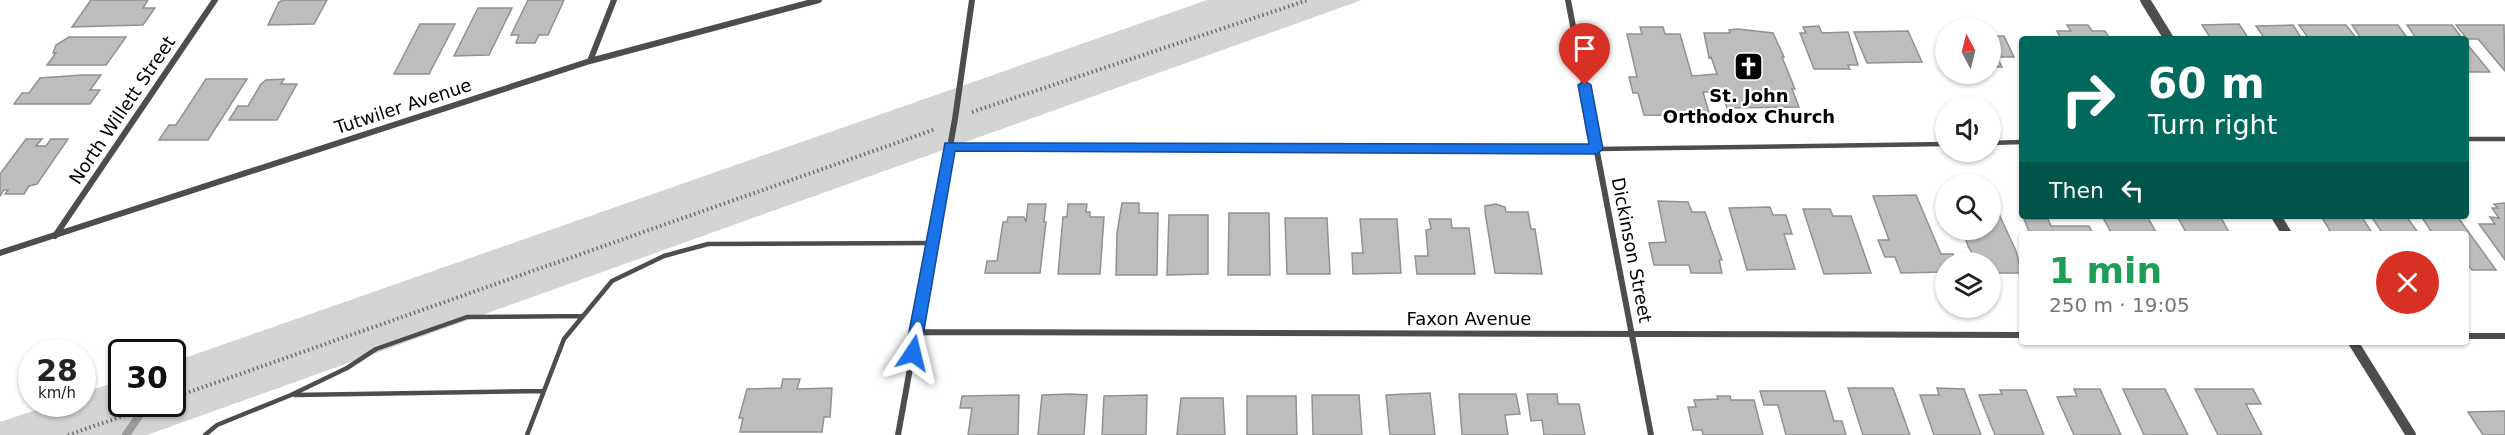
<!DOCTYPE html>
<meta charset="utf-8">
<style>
body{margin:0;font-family:"DejaVu Sans",sans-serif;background:#f2f2f2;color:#222;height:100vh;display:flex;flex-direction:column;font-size:22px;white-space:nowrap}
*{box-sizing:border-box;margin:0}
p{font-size:20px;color:#767676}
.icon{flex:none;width:33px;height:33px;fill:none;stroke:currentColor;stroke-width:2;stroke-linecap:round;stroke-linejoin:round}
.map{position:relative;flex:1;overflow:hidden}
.panel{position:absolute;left:2019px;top:231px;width:450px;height:114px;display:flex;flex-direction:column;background:#fff;border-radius:6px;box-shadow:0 2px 4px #0004}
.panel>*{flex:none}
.banner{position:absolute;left:2019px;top:36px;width:450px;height:183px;border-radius:6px;box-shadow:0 2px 4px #0004;background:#00695c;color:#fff;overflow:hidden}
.needle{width:39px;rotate:353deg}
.buttons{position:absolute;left:1935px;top:18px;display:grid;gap:12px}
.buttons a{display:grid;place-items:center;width:66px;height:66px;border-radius:50%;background:#fff;box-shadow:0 2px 4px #0004;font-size:30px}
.speed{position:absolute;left:18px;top:339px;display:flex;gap:12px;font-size:30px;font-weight:700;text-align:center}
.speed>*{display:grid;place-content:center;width:78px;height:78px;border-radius:50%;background:#fff;box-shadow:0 2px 4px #0004;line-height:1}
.speed small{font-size:15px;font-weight:400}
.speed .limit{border:3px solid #111;border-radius:9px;background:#fff;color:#111}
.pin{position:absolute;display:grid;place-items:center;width:51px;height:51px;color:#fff;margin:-62px -26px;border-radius:50% 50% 50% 0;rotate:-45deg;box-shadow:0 0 6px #0007}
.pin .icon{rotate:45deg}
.me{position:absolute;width:66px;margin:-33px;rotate:10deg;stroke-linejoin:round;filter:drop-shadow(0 0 4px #0008)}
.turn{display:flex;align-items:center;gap:21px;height:126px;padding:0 30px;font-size:27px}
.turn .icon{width:78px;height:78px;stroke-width:2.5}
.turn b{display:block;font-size:42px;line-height:51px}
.then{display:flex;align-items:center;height:57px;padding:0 30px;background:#0003;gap:12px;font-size:22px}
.round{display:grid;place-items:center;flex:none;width:63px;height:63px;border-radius:32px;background:#f2f2f2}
.summary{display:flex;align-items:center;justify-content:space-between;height:102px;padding:0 30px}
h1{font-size:36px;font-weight:700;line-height:45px;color:#1e9e55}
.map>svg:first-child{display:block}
.green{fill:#d4d4d4}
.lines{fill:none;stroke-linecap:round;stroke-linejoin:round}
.stream{stroke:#9b9b9b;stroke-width:8}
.building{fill:#bdbdbd;stroke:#919191;stroke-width:1.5}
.path{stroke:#6f6f6f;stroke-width:4;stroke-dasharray:1.5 3;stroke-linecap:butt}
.service{stroke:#4d4d4d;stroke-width:4.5}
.minor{stroke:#4d4d4d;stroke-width:6}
.tertiary{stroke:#4d4d4d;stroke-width:10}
.route{fill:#1a73e8;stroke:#114b97;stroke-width:1.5}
.labels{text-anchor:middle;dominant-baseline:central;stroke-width:4.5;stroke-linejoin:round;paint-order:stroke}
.poi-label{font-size:18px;font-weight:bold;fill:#000;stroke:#fff}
.street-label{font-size:18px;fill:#000;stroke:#fff}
</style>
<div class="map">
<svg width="2505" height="435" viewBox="0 0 2505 435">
<rect width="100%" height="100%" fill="#fff"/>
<!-- green -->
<path class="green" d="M 1207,0 L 1362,0 L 147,435 L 0,435 L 0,422 L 54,404 L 82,404 L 83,393 L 121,380 L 122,404 L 172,404 L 173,362 Z"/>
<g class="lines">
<!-- stream -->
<path class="stream" d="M 126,435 L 147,404"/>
</g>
<!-- building -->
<path class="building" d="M 91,0 L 148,0 L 143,8 L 155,8 L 143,25 L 72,27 Z
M 283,0 L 327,0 L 314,24 L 268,25 L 279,2 Z
M 528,0 L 564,0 L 548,35 L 539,35 L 535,43 L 516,43 L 519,35 L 511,35 Z
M 478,8 L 512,8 L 489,55 L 454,56 Z
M 420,24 L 455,24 L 429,74 L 394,74 Z
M 2239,24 L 2249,39 L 2211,39 L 2202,25 Z
M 2067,25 L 2088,25 L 2092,31 L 2105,31 L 2110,39 L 2061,39 L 2057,31 L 2071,31 Z
M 2293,25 L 2302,39 L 2265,39 L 2256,26 Z
M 2299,25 L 2346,25 L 2357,39 L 2309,39 Z
M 2352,25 L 2398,25 L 2408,39 L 2361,38 Z
M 2407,25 L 2452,25 L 2463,39 L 2416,38 Z
M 2456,25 L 2504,25 L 2505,71 L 2478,39 L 2467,39 Z
M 1819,26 L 1822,33 L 1848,32 L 1858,65 L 1848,65 L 1850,69 L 1814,69 L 1800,33 L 1806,33 L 1803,27 Z
M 1640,27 L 1663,27 L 1665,34 L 1680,34 L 1692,76 L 1717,74 L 1711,57 L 1709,58 L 1704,33 L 1730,33 L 1729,30 L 1738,29 L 1773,33 L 1784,57 L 1782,57 L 1795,89 L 1792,89 L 1799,107 L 1727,108 L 1722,92 L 1703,92 L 1710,116 L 1644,115 L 1638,93 L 1633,93 L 1629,77 L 1637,77 L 1627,34 L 1642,34 Z
M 1908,31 L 1922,62 L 1867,63 L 1854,32 Z
M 1990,36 L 2004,36 L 2014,57 L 1997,57 L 2002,67 L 1990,67 Z
M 69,37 L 126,37 L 106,65 L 47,65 L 56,53 L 53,53 L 56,45 Z
M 2466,43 L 2490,72 L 2466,72 Z
M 82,75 L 101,75 L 90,90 L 100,90 L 90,104 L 14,104 L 22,93 L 29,93 L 40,78 Z
M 206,79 L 247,79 L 208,140 L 159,140 L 169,125 L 176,125 Z
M 284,79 L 281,84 L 297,84 L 277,120 L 229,120 L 238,106 L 248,106 L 261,84 L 266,80 Z
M 26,139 L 42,139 L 36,146 L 46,146 L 51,139 L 68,139 L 37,184 L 29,186 L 24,194 L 5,194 L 8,190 L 4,190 L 0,196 L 0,174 Z
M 1916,195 L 1941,254 L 1953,254 L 1957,262 L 1946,262 L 1946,272 L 1901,273 L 1895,257 L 1885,257 L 1878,240 L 1889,240 L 1873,196 Z
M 1658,201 L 1688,202 L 1692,212 L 1705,212 L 1722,260 L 1719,260 L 1722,273 L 1691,273 L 1689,265 L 1654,265 L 1649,243 L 1666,242 Z
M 1122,203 L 1139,203 L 1139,213 L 1158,213 L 1157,275 L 1116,275 L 1117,233 Z
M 2505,203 L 2505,260 L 2479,224 L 2495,224 L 2490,217 L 2499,218 L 2492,208 L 2498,208 L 2494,204 Z
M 1028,204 L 1046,204 L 1044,222 L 1046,222 L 1040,273 L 985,273 L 987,261 L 997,261 L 1003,222 L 1007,222 L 1008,217 L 1024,217 L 1026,222 Z
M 1068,204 L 1087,204 L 1086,212 L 1090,212 L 1090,217 L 1104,217 L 1100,274 L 1058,274 L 1063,217 L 1067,217 Z
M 1496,204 L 1505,207 L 1506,212 L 1528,212 L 1531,229 L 1535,229 L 1542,274 L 1495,273 L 1485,212 L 1485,206 Z
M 1770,207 L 1773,215 L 1786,215 L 1792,234 L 1784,234 L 1795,269 L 1747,270 L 1729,208 Z
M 1803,209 L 1830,209 L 1833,216 L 1851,216 L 1871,273 L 1824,274 Z
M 1990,212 L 1998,212 L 2016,251 L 2022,273 L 1990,273 L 1990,262 L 1977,262 L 1968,246 L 1963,230 L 1990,230 Z
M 1229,213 L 1269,213 L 1270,275 L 1228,275 Z
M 1169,215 L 1208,215 L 1208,274 L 1167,275 Z
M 2102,216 L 2147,216 L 2157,234 L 2112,234 Z
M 2177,216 L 2220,216 L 2230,234 L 2187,234 Z
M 2321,216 L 2361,216 L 2373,234 L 2332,234 Z
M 2371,216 L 2406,216 L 2419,234 L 2383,234 Z
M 2421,216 L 2457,216 L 2496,270 L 2472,270 L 2466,263 L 2466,234 L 2433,234 Z
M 1285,218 L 1327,218 L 1330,274 L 1287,274 Z
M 1360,219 L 1397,219 L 1401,273 L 1353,274 L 1352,253 L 1363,253 Z
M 1429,219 L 1451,219 L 1452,228 L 1469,228 L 1475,274 L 1417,274 L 1415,256 L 1428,256 L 1426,230 L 1431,229 Z
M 2024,219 L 2048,219 L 2051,226 L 2089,226 L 2093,234 L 2030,234 Z
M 783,379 L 800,379 L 797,389 L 832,388 L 830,417 L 824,417 L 822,432 L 740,432 L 743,418 L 739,418 L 747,389 L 781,388 Z
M 1848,388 L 1893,388 L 1910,435 L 1863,435 Z
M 1937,388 L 1964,389 L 1981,435 L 1934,435 L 1920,395 L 1939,395 Z
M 2074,389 L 2100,389 L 2121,435 L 2074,435 L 2057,397 L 2077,396 Z
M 2123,389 L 2165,389 L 2188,435 L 2144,435 Z
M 2195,389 L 2253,389 L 2261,404 L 2246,404 L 2262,435 L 2218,435 Z
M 2000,390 L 2026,390 L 2044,435 L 1995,435 L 1979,395 L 2002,394 Z
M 1760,391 L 1825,391 L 1834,421 L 1842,421 L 1846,435 L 1786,435 L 1778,405 L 1764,405 Z
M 1430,393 L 1435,435 L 1390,435 L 1386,395 Z
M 1071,394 L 1087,395 L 1084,435 L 1038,435 L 1042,395 Z
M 1459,394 L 1516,394 L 1520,414 L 1505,415 L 1508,435 L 1462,435 Z
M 1527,394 L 1557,394 L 1558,404 L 1579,404 L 1585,435 L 1544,435 L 1542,420 L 1531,421 Z
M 1019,395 L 1018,435 L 968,435 L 972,408 L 960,408 L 962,396 Z
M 1147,395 L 1146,435 L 1102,435 L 1104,396 Z
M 1312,395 L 1359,395 L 1362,435 L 1313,435 Z
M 1247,396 L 1296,396 L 1297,435 L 1247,435 Z
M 1717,396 L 1730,396 L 1731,400 L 1754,400 L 1763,435 L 1703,435 L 1702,430 L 1693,430 L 1688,407 L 1696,407 L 1694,400 L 1718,399 Z
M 1181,398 L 1223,398 L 1225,435 L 1177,435 Z
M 2505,411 L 2505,435 L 2483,435 L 2468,412 Z"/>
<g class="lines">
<!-- path -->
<path class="path" d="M 972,112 L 1308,0
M 172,398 L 936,129
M 68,435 L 158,404"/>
<!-- service -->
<path class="service" d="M 2466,139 L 2505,139
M 1990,143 L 2022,142
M 950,146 L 1597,149 L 1946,144
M 295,395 L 544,391
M 205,435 L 217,425 L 291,395 L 347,368 L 376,349 L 467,317 L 583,316
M 527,435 L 564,339 L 612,281 L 664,256 L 708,244 L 932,243"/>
<!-- minor -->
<path class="minor" d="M 1568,0 L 1651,435
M 590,61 L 614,0
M 55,236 L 215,0
M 0,253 L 590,61 L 819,0
M 916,332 L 2022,335
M 2466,336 L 2505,336
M 898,435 L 955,119 L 972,0"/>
<!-- tertiary -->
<path class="tertiary" d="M 2145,0 L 2169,39
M 2276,216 L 2287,234
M 2353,342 L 2411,435"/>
</g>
<!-- route -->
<path class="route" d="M 1585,81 L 1591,85 L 1603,149 L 1597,154 L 955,151 L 920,353 L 913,359 L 905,353 L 945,143 L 1589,144 L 1578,85 Z"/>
<!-- icons -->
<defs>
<symbol id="church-square" viewBox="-11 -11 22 22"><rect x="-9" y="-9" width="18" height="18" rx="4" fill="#000" stroke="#fff"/><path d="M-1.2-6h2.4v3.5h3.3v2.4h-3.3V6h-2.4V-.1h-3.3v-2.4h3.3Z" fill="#fff"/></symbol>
</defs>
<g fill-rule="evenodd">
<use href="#church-square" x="1732" y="50" width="33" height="33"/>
</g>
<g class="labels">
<!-- poi labels -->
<g class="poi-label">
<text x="1749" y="95">St. John<tspan x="1749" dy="21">Orthodox Church</tspan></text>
</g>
<!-- street labels -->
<g class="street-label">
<text transform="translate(403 106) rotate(-18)">Tutwiler Avenue</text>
<text transform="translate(122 110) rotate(-56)">North Willett Street</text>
<text transform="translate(1632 250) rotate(79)">Dickinson Street</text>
<text x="1469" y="318">Faxon Avenue</text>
</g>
</g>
</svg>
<div class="buttons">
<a><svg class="needle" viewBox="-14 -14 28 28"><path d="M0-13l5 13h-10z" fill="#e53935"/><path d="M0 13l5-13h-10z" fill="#767676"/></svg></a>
<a><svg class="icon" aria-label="sound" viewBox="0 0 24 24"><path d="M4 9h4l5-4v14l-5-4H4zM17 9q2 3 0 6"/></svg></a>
<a><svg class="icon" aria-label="search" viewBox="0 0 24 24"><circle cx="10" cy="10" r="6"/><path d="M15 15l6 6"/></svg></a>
<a><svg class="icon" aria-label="layers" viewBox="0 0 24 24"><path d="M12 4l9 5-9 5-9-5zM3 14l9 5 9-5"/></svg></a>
</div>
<div class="speed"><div>28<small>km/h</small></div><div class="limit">30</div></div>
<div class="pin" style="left:1585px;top:85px;background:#d93025"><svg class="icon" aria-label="arrive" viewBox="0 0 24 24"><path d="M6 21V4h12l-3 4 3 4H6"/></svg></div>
<svg class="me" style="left:913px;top:353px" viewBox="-20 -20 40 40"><path d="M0-17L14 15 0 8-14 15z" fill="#1a73e8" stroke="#fff" stroke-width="4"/></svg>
<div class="banner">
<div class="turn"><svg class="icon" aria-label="right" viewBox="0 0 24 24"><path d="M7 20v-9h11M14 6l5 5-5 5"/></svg><div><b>60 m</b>Turn right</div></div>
<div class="then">Then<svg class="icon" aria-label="left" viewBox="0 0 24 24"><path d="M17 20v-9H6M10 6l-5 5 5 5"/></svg></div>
</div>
<section class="panel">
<div class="summary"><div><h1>1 min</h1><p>250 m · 19:05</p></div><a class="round" style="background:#d93025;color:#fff"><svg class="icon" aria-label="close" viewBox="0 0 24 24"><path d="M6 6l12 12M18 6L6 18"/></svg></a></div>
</section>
</div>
